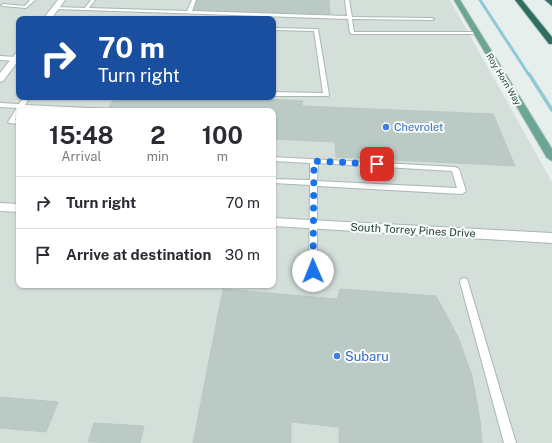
<!DOCTYPE html>
<style>
body{margin:0;font-family:"Public Sans",sans-serif;background:#f2f2f3;color:#2b2b33;height:100vh;display:flex;flex-direction:column;font-size:15px;white-space:nowrap}
*{box-sizing:border-box;margin:0}
p{font-size:13px;color:#7c7c81}
.icon{flex:none;width:22px;height:22px;fill:none;stroke:currentColor;stroke-width:2;stroke-linecap:round;stroke-linejoin:round}
.map{position:relative;flex:1;overflow:hidden}
.drawer{position:absolute;left:16px;top:108px;width:260px;height:180px;display:flex;flex-direction:column;background:#fff;border-radius:8px;box-shadow:0 1px 3px #0004}
.drawer>*{flex:none}
.guide{position:absolute;left:16px;top:16px;width:260px;height:84px;border-radius:8px;box-shadow:0 1px 3px #0004;background:#1a4fa0;color:#fff;overflow:hidden}
.pin{position:absolute;display:grid;place-items:center;width:34px;height:34px;color:#fff;margin:-17px;border-radius:8px;box-shadow:0 2px 6px #0006}
.me{position:absolute;width:44px;margin:-22px;rotate:359deg;stroke-linejoin:round;filter:drop-shadow(0 0 3px #0008)}
.turn{display:flex;align-items:center;gap:14px;height:84px;padding:0 16px;font-size:18px}
.turn .icon{width:52px;height:52px;stroke-width:2.5}
.turn b{display:block;font-size:28px;line-height:34px}
.eta{display:flex;justify-content:space-evenly;align-items:center;height:68px;text-align:center}
.eta b{font-size:24px;font-weight:700;line-height:28px}
ul{padding:0;list-style:none}
li{display:flex;align-items:center;gap:12px;height:52px;padding:0 16px;border-top:1px solid #e1e1e2}
li div{flex:1}
li b{display:block;font-size:15px}
li em{font-style:normal}
.map>svg:first-child{display:block}
.built{fill:#d4dfda;fill-rule:evenodd}
.lines{fill:none;stroke-linecap:round;stroke-linejoin:round}
.stream-far1{stroke:#8ec9d4;stroke-width:3}
.stream{stroke:#8ec9d4;stroke-width:3.5}
.building{fill:#bbcac4;stroke:#b8c9c2}
.lane-casing{stroke:#a8b8b2;stroke-width:2}
.street-casing{stroke:#a8b8b2;stroke-width:2}
.primary-casing{stroke:#c2cac8;stroke-width:2}
.highway-casing{stroke:#c2cac8;stroke-width:2}
.lane{fill:#fff;fill-rule:evenodd}
.street{fill:#fff;fill-rule:evenodd}
.primary{fill:#6aa596;fill-rule:evenodd}
.highway{fill:#2f6f62;fill-rule:evenodd}
.route{stroke:#1a73e8;stroke-width:7;stroke-dasharray:0 12.6}
.shop-dot{fill:#3f7fe0;stroke:#f7fbf9;stroke-width:1.5}
.labels{text-anchor:middle;dominant-baseline:central;stroke-width:4;stroke-linejoin:round;paint-order:stroke}
.far-street-label{font-size:9px;fill:#24423a;stroke:#f7fbf9}
.shop-label{font-size:11px;fill:#366cbe;stroke:#f7fbf9;text-anchor:start}
.street-label{font-size:11px;fill:#24423a;stroke:#f7fbf9}
.near-shop-label{font-size:13px;fill:#366cbe;stroke:#f7fbf9;text-anchor:start}
</style>
<div class="map">
<svg width="552" height="443" viewBox="0 0 552 443">
<rect width="100%" height="100%" fill="#e6efeb"/>
<!-- built -->
<path class="built" d="M 0,0 L 450,0 L 552,182 L 552,443 L 0,443 ZM 19,19 L 273,19 L 273,97 L 19,97 ZM 19,111 L 273,111 L 273,285 L 19,285 Z"/>
<g class="lines">
<!-- stream-far1 -->
<path class="stream-far1" d="M 480,0 L 529,75"/>
<!-- stream -->
<path class="stream" d="M 529,74 L 552,110"/>
</g>
<!-- building -->
<path class="building" d="M 197,0 L 329,0 L 330,14 L 194,10 Z
M 115,97 L 229,97 L 303,101 L 302,106 L 493,114 L 515,166 L 336,157 L 335,142 L 273,139 L 273,111 L 116,111 L 109,107 Z
M 223,289 L 337,299 L 340,289 L 436,296 L 458,337 L 472,376 L 480,420 L 482,443 L 339,443 L 339,427 L 291,422 L 291,443 L 193,443 Z
M 0,397 L 58,402 L 46,432 L 0,428 Z
M 94,423 L 144,426 L 140,443 L 88,442 Z"/>
<g class="lines">
<defs>
<path id="lane" d="M 30,0 L 35,0 L 26,8 L 3,6 L 1,5 L 3,4 L 25,6 Z
M 91,0 L 95,0 L 89,8 L 187,11 L 192,0 L 196,0 L 192,11 L 347,16 L 345,0 L 349,0 L 352,17 L 432,18 L 434,19 L 432,20 L 352,19 L 354,32 L 476,32 L 478,33 L 476,34 L 352,34 L 350,33 L 348,19 L 56,9 L 54,8 L 56,7 L 85,8 Z
M 273,28 L 318,29 L 329,95 L 328,96 L 273,96 L 273,92 L 323,93 L 314,31 L 273,30 Z
M 0,56 L 16,57 L 19,59 L 16,61 L 0,60 Z
M 24,97 L 30,97 L 25,105 L 112,109 L 115,111 L 77,111 L 23,108 L 21,111 L 19,111 L 19,114 L 15,120 L 19,120 L 19,124 L 9,123 L 8,122 L 17,108 L 0,107 L 0,103 L 19,104 Z
M 273,157 L 455,167 L 459,169 L 466,191 L 462,194 L 317,186 L 317,271 L 316,273 L 313,275 L 310,273 L 309,271 L 310,185 L 273,183 L 273,179 L 310,180 L 310,163 L 273,161 ZM 318,163 L 452,171 L 457,188 L 317,181 Z
M 464,278 L 467,279 L 468,282 L 516,443 L 504,443 L 460,282 L 461,279 Z"/>
<path id="street" d="M 58,0 L 65,0 L 51,19 L 43,19 Z
M 16,53 L 19,53 L 19,60 L 3,81 L 0,82 L 0,73 Z
M 0,203 L 19,204 L 19,212 L 0,211 Z
M 273,218 L 552,233 L 552,243 L 273,226 Z"/>
<path id="primary" d="M 454,0 L 460,0 L 552,149 L 552,161 L 547,158 Z"/>
<path id="highway" d="M 515,0 L 522,0 L 552,37 L 552,44 L 549,44 Z
M 545,0 L 552,0 L 552,6 Z"/>
</defs>
<!-- lane casing -->
<use href="#lane" class="lane-casing"/>
<!-- street casing -->
<use href="#street" class="street-casing"/>
<!-- primary casing -->
<use href="#primary" class="primary-casing"/>
<!-- highway casing -->
<use href="#highway" class="highway-casing"/>
<!-- lane -->
<use href="#lane" class="lane"/>
<!-- street -->
<use href="#street" class="street"/>
<!-- primary -->
<use href="#primary" class="primary"/>
<!-- highway -->
<use href="#highway" class="highway"/>
</g>
<g class="lines">
<!-- route -->
<path class="route" d="M 313,271 L 314,161 L 377,164"/>
</g>
<!-- markers -->
<g class="shop-dot">
<circle cx="386" cy="127" r="4"/>
<circle cx="337" cy="356" r="4"/>
</g>
<g class="labels">
<!-- far-street labels -->
<g class="far-street-label">
<text transform="translate(504 79) rotate(59)">Roy Horn Way</text>
</g>
<!-- shop labels -->
<g class="shop-label">
<text x="394" y="127">Chevrolet</text>
</g>
<!-- street labels -->
<g class="street-label">
<text transform="translate(413 230) rotate(3)">South Torrey Pines Drive</text>
</g>
<!-- near-shop labels -->
<g class="near-shop-label">
<text x="345" y="356">Subaru</text>
</g>
</g>
</svg>
<div class="pin" style="left:377px;top:164px;background:#d93025"><svg class="icon" aria-label="arrive" viewBox="0 0 24 24"><path d="M6 21V4h12l-3 4 3 4H6"/></svg></div>
<svg class="me" style="left:313px;top:271px" viewBox="-20 -20 40 40"><circle r="19" fill="#fff"/><path d="M0-13L10 11 0 6-10 11z" fill="#1a73e8"/></svg>
<div class="guide">
<div class="turn"><svg class="icon" aria-label="right" viewBox="0 0 24 24"><path d="M7 20v-9h11M14 6l5 5-5 5"/></svg><div><b>70 m</b>Turn right</div></div>
</div>
<section class="drawer">
<div class="eta">
<div><b>15:48</b><p>Arrival</p></div>
<div><b>2</b><p>min</p></div>
<div><b>100</b><p>m</p></div>
</div>
<ul>
<li><svg class="icon" aria-label="right" viewBox="0 0 24 24"><path d="M7 20v-9h11M14 6l5 5-5 5"/></svg><div><b>Turn right</b></div><em>70 m</em></li>
<li><svg class="icon" aria-label="arrive" viewBox="0 0 24 24"><path d="M6 21V4h12l-3 4 3 4H6"/></svg><div><b>Arrive at destination</b></div><em>30 m</em></li>
</ul>
</section>
</div>
